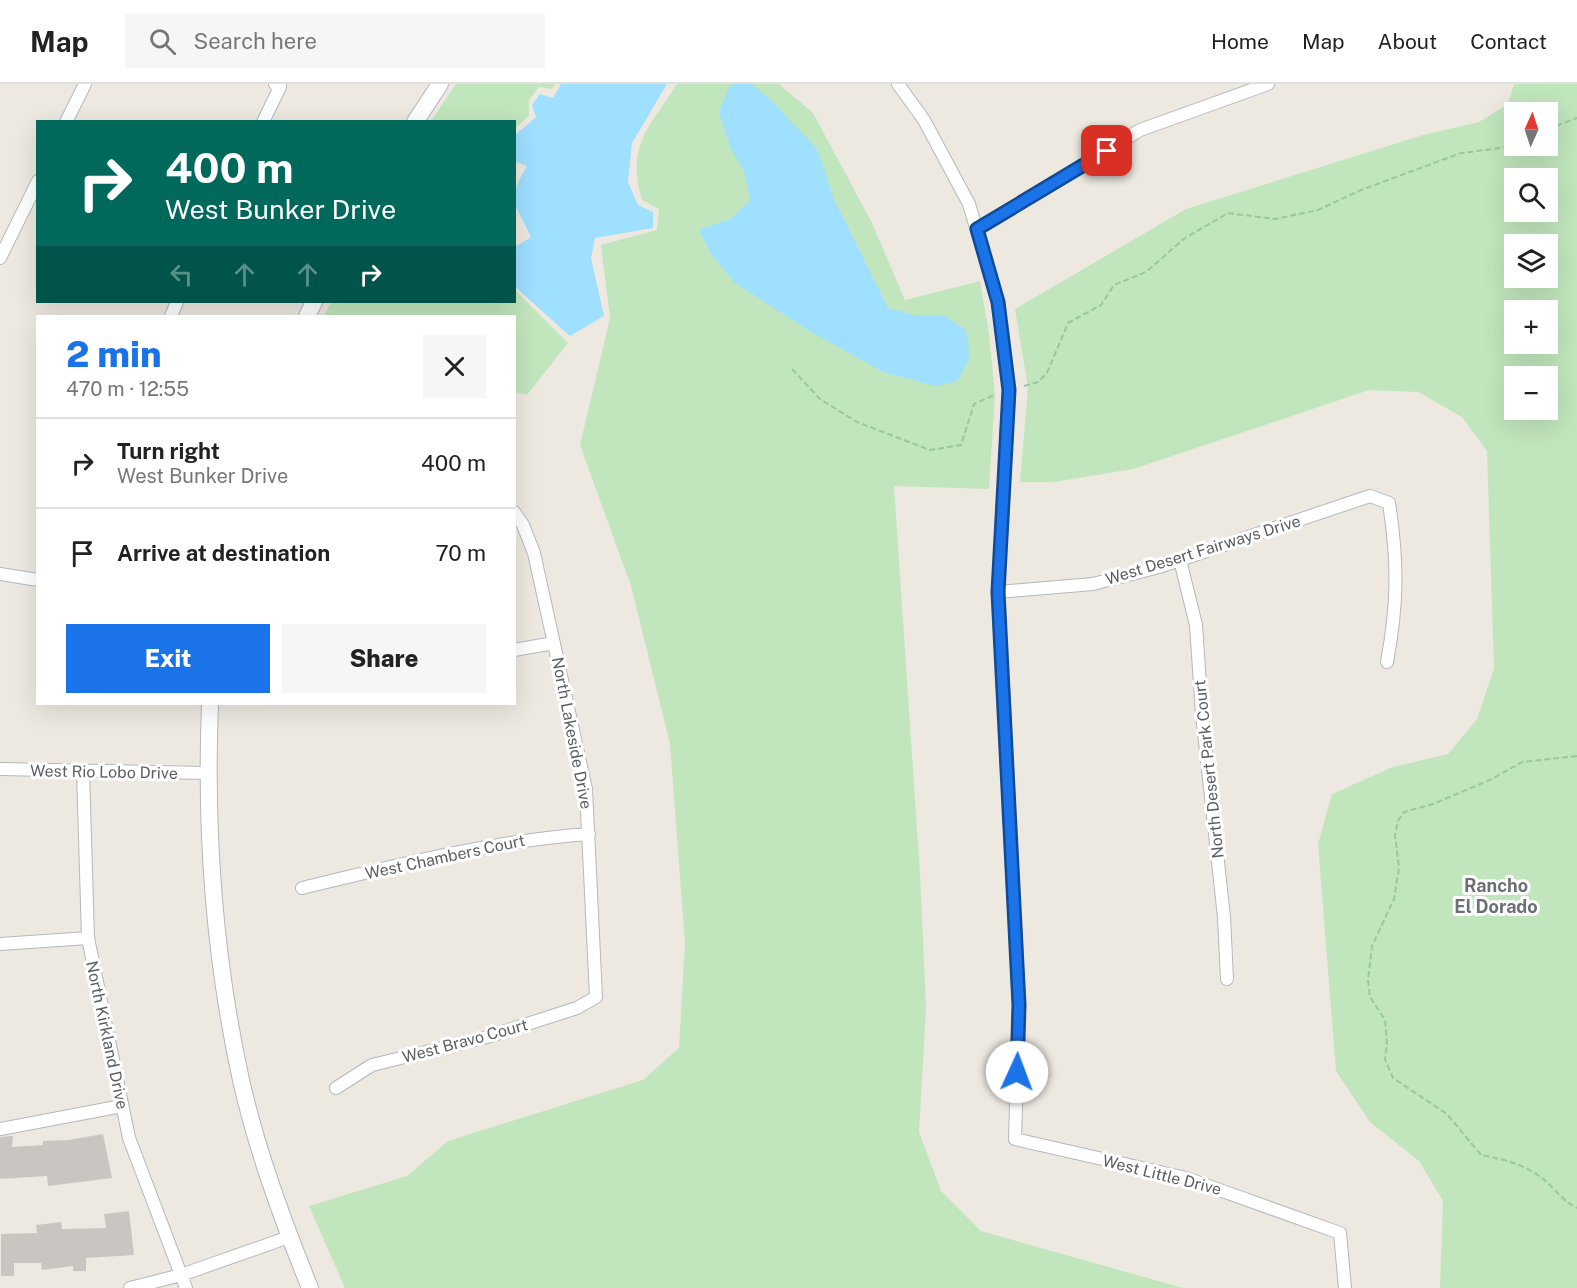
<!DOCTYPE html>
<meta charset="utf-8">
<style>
body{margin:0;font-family:"Public Sans",sans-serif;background:#f6f6f6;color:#222;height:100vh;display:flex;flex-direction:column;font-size:22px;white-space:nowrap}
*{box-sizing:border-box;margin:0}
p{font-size:20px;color:#767676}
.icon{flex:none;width:33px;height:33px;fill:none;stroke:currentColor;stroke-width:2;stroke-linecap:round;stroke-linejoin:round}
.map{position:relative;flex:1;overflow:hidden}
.sheet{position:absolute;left:36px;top:231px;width:480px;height:390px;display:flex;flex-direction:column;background:#fff;border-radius:0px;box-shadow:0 6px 24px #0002}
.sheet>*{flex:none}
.top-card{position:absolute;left:36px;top:36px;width:480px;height:183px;border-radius:0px;box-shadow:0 6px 24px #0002;background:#00695c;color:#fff;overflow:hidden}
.needle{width:39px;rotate:3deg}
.controls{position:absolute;left:1504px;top:18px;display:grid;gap:12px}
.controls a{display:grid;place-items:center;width:54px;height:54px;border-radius:0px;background:#fff;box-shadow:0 6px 24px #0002;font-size:30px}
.pin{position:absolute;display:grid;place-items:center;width:51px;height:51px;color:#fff;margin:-26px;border-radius:12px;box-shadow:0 3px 9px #0006}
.me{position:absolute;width:66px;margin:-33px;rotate:2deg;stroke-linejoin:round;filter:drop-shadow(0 0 4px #0008)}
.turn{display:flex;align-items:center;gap:21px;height:126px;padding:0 30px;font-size:27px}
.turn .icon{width:78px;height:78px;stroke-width:2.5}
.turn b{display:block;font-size:42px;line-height:51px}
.lanes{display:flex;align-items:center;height:57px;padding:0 30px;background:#0003;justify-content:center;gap:30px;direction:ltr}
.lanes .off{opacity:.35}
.round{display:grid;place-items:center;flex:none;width:63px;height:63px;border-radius:0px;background:#f6f6f6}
.headline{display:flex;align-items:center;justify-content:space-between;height:102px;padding:0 30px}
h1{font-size:36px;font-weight:800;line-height:45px;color:#1a73e8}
.action{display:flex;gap:12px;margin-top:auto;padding:12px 30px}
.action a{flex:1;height:69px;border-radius:0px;background:#1a73e8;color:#fff;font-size:24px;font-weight:800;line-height:69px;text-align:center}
.action a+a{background:#f6f6f6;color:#222}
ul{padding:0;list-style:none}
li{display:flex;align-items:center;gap:18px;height:90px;padding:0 30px;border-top:2px solid #e0e0e0}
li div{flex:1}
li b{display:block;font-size:22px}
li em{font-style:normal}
header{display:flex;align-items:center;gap:36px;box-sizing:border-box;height:84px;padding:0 30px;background:#fff;border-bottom:2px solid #e0e0e0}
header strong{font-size:28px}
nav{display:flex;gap:33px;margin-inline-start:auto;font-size:21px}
.search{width:420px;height:54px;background:#f6f6f6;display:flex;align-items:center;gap:15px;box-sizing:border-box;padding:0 21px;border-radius:0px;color:#767676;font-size:22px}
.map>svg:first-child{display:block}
.green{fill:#c1e5bd;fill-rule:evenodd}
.water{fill:#9fdfff}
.building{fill:#cac5c0}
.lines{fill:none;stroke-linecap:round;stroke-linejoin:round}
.street-casing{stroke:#b4b8bc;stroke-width:14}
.secondary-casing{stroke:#b3b7bc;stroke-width:18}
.path{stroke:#98c8a0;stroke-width:2;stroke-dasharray:6 3;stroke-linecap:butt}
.street{stroke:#fff;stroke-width:12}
.secondary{stroke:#fff;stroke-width:16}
.route-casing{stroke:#114b97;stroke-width:15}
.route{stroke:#1a73e8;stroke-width:10}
.labels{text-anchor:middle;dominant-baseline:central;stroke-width:6;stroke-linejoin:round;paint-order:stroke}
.street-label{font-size:16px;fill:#5a5e62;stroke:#fff}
.neighbourhood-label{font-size:18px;font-weight:bold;fill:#6b7074;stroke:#fff}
</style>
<header>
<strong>Map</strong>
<div class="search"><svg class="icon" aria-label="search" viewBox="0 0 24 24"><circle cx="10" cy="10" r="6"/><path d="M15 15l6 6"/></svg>Search here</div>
<nav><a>Home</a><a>Map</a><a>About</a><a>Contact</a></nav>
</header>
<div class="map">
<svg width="1577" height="1204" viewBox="0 0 1577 1204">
<rect width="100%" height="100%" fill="#ede9e1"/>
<!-- green -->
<path class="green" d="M 456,0 L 555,0 L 552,5 L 539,3 L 529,16 L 529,32 L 515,44 L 514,38 L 431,37 Z
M 677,0 L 779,0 L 813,29 L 872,139 L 905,216 L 980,197 L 989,250 L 995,311 L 989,405 L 894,402 L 920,790 L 926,923 L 919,1048 L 941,1107 L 981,1147 L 1183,1204 L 345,1204 L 309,1122 L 407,1092 L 448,1057 L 643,996 L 679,964 L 685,859 L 670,660 L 631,502 L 580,361 L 610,234 L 601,161 L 657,146 L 659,125 L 642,116 C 626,61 649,44 677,0 Z
M 1514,0 L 1577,0 L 1577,1204 L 1440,1204 L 1443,1117 L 1419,1077 L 1370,1038 L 1336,987 L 1318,760 L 1332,710 L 1393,683 L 1448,670 L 1477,635 L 1494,584 L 1487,367 L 1462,333 L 1418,308 L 1369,306 L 1133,385 L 1054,398 L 1020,398 L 1028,303 L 1015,225 L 1186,125 L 1423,51 L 1479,38 L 1508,20 ZM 1548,28 L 1548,62 L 1515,62 L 1515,28 ZM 1548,94 L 1548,128 L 1515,128 L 1515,94 ZM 1548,160 L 1548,194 L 1515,194 L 1515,160 ZM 1548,226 L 1548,260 L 1515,260 L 1515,226 ZM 1548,292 L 1548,326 L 1515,326 L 1515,292 Z
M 515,206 L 568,259 L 527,311 L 515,308 L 514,232 L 324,232 L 331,218 L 514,218 Z"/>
<!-- water -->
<path class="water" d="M 561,0 L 667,0 L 632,59 L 628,98 L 638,121 L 653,128 L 653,144 L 595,154 L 591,174 L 604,232 L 570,252 L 514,202 L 515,163 L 531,153 C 515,119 506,117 527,82 L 515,77 L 515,51 L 536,33 L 532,21 L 540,10 L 553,14 Z
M 735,0 L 751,0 L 769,14 L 817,65 L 834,115 L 888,224 L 914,231 L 943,231 L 966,246 L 970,274 L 957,297 L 936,302 L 883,288 L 808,246 L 735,199 L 711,170 L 699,146 L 730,135 L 750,117 L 745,89 L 730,63 L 719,28 L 729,3 Z"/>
<!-- building -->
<path class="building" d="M 103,1050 L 112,1094 L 48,1102 L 47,1092 L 0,1095 L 0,1053 L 13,1052 L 12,1063 L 43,1061 L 43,1057 L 69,1056 Z
M 129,1127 L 134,1171 L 86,1174 L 86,1187 L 73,1187 L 73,1182 L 42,1186 L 41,1179 L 14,1179 L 14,1192 L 1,1192 L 1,1150 L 37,1149 L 36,1141 L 61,1138 L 62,1145 L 106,1144 L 104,1130 Z"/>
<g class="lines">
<defs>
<path id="street" d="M 898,0 L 924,36 L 969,120 L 998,218 L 1009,306 L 998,508 L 1019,921 L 1015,1055 L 1186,1094 L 1340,1149 L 1345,1204
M 66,38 L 85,0
M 263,38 L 280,3 L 275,0
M 977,145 L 1140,46 L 1268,0
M 0,174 L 38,97
M 171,232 L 177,218
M 1180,476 L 1196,541 L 1202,630 L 1224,833 L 1227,895
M 0,490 L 38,496
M 998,508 L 1093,500 L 1159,483 L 1370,412 L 1389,419 C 1398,478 1398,519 1387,578
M 514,566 L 554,559
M 0,685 L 207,689
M 83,687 L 88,854 L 129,1054 L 186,1204
M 302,804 C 397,781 491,757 589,750
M 0,860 L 88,854
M 336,1004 L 372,981 L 487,953 L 577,924 L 596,913 L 586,705 L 534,469 L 523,441 L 514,428
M 0,1045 L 122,1022
M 130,1204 L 181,1191 L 289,1153"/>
<path id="secondary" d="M 415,38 L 440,0
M 307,232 L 314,218
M 210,620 C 205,746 214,873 241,996 C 257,1067 283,1137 310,1204"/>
</defs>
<!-- street casing -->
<use href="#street" class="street-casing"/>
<!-- secondary casing -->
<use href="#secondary" class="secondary-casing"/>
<!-- path -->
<path class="path" d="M 1548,45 L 1577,34
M 792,285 L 820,315 L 857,338 L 930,366 L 961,361 L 974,320 L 994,311
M 1024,302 L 1038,298 L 1047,289 L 1068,239 L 1101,221 L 1114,201 L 1146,188 L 1185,154 L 1228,129 L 1275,135 L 1318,126 L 1361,106 L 1461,69 L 1501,64 L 1515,58
M 1577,672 L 1522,678 L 1492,695 L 1433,720 L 1404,728 L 1398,737 L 1395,751 L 1399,784 L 1394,815 L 1372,862 L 1368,896 L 1370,913 L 1385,936 L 1387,959 L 1385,975 L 1393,994 L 1447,1030 L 1481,1071 C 1503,1075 1523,1080 1542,1094 C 1554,1103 1562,1117 1577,1124"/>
<!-- street -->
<use href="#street" class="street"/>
<!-- secondary -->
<use href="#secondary" class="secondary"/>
</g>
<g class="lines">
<defs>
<path id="route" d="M 1017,988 L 1019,921 L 998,508 L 1009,306 L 998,218 L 977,145 L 1107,67"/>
</defs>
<!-- route casing -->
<use href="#route" class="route-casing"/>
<!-- route -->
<use href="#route" class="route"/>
</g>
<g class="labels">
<!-- street labels -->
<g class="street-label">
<text transform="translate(1203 466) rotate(-17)">West Desert Fairways Drive</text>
<text transform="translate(572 649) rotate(79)">North Lakeside Drive</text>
<text transform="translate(1209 685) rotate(-96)">North Desert Park Court</text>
<text transform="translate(104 688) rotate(1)">West Rio Lobo Drive</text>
<text transform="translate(445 773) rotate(-12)">West Chambers Court</text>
<text transform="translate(107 951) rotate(78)">North Kirkland Drive</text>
<text transform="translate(465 957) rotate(-15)">West Bravo Court</text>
<text transform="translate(1162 1091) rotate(14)">West Little Drive</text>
</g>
<!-- neighbourhood labels -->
<g class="neighbourhood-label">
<text x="1496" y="801">Rancho<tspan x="1496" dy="21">El Dorado</tspan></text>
</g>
</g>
</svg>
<div class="controls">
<a><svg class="needle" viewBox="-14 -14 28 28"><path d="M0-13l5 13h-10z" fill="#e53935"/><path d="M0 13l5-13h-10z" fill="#767676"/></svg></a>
<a><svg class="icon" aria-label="search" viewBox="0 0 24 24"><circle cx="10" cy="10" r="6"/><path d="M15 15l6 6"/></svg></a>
<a><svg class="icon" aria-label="layers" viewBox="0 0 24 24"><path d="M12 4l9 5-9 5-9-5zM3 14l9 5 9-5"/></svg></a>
<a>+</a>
<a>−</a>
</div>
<div class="pin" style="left:1107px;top:67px;background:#d93025"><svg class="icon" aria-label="arrive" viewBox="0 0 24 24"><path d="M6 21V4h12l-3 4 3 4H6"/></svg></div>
<svg class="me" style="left:1017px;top:988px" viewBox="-20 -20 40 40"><circle r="19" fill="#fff"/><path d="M0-13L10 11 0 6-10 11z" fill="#1a73e8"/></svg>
<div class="top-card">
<div class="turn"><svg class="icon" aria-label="right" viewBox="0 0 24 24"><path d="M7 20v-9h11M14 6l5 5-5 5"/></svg><div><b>400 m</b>West Bunker Drive</div></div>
<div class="lanes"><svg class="icon off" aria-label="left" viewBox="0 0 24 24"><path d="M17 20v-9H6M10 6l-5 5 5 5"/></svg><svg class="icon off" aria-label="ahead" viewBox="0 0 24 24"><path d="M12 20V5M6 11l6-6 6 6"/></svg><svg class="icon off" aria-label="ahead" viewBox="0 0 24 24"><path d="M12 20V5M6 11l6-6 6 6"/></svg><svg class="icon" aria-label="right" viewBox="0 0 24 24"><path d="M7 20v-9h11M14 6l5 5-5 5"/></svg></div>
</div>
<section class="sheet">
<div class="headline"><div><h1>2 min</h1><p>470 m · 12:55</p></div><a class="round"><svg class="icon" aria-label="close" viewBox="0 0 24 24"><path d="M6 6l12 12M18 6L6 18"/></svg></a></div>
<ul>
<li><svg class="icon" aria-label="right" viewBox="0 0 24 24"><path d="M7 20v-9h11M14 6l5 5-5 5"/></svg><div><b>Turn right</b><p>West Bunker Drive</p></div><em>400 m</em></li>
<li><svg class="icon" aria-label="arrive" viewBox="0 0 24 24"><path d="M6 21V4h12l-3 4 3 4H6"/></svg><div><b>Arrive at destination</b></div><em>70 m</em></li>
</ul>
<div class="action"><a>Exit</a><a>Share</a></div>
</section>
</div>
